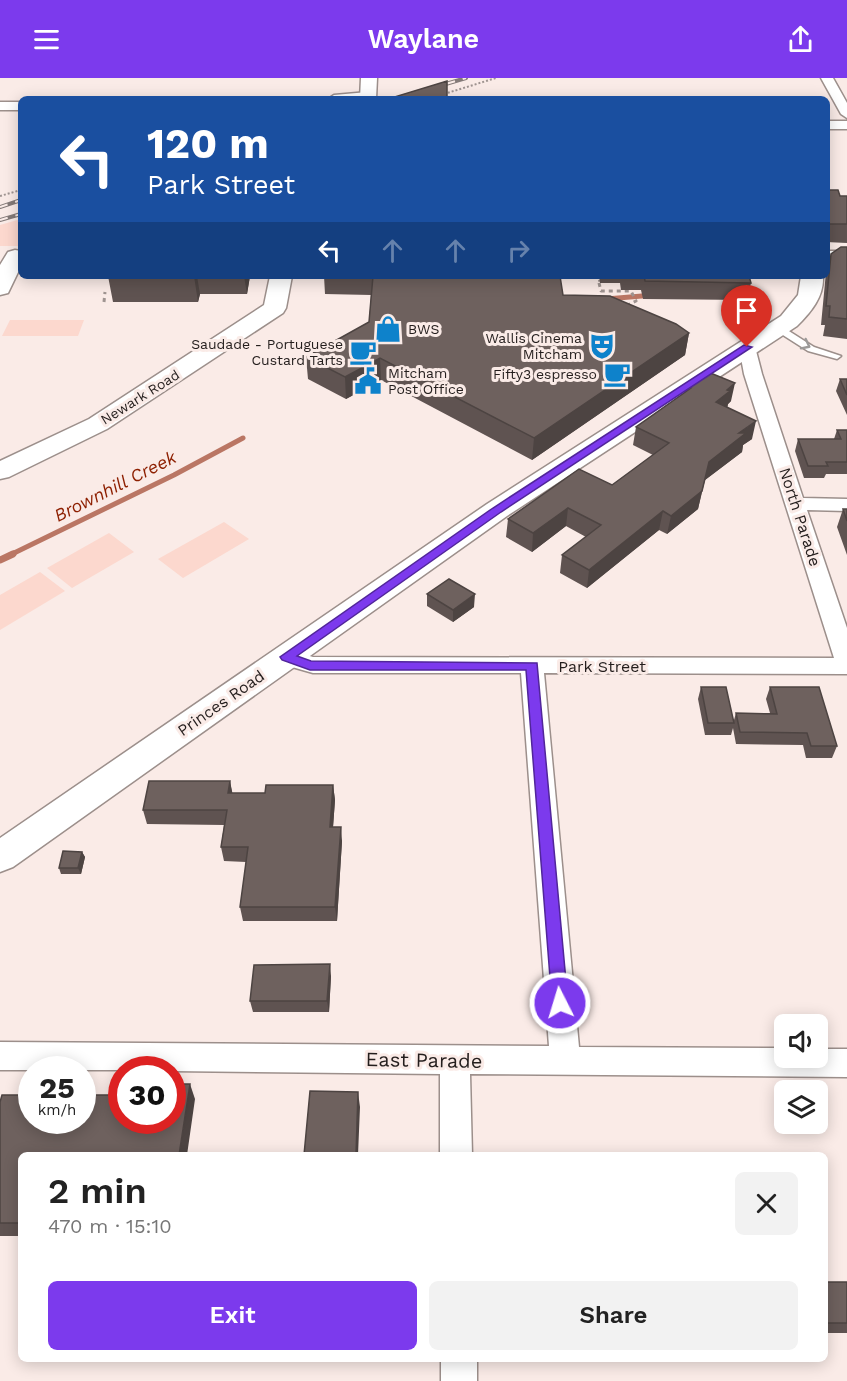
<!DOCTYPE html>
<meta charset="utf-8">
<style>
body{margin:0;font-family:"Work Sans",sans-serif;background:#f2f2f2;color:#222;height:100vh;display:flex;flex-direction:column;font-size:22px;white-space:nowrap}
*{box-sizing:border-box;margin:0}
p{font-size:20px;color:#767676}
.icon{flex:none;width:33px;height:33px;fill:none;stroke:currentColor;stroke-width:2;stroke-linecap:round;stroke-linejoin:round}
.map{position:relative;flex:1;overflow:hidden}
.panel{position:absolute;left:18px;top:1074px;width:810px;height:210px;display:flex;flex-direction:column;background:#fff;border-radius:9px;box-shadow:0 3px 15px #0003}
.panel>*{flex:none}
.hud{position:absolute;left:18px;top:18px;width:812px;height:183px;border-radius:9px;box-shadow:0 3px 15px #0003;background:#1a4fa0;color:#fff;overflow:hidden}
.controls{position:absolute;left:774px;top:936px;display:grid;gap:12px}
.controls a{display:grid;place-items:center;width:54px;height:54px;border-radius:9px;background:#fff;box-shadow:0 3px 15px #0003;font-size:30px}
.speed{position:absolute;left:18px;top:978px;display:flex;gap:12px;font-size:30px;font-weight:700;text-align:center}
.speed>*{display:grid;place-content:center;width:78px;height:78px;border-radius:50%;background:#fff;box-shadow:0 3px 15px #0003;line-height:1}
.speed small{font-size:15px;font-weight:400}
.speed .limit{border:9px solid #d22;background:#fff;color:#111}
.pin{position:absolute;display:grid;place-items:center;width:51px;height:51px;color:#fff;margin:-62px -26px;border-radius:50% 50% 50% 0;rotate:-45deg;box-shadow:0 0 6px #0007}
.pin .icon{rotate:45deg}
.me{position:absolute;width:66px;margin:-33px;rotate:355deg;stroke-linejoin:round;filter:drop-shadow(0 0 4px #0008)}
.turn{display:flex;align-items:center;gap:21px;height:126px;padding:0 30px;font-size:27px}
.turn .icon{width:78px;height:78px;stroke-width:2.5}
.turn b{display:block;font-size:42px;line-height:51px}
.lanes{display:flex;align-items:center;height:57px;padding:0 30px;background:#0003;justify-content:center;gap:30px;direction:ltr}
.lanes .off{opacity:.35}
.round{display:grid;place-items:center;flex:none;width:63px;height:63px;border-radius:9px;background:#f2f2f2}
.overview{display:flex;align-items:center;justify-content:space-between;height:102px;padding:0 30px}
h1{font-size:36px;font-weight:600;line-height:45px}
.primary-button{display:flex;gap:12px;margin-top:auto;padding:12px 30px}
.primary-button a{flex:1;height:69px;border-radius:9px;background:#7c3aed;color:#fff;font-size:24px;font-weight:600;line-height:69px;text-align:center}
.primary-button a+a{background:#f2f2f2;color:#222}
header{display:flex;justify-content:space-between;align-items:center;height:78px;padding:0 30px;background:#7c3aed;color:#fff;font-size:27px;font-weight:600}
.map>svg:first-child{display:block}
.green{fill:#fcd8ce}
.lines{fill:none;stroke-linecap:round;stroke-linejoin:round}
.stream-far1{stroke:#ba7664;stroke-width:5}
.stream{stroke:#ba7664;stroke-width:7}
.lane-casing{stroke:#9c8f8b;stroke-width:3}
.street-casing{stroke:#9c8f8b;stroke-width:3}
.secondary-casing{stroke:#9c8f8b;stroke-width:3}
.path-far1{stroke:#9f9491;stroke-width:2;stroke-dasharray:2 2;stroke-linecap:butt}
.path{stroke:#9f9491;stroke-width:3;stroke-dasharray:4 4;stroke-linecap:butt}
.lane{fill:#fff;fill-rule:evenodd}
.street{fill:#fff;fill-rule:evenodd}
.secondary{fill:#fff;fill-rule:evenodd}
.rail-casing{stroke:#847a78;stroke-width:4}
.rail{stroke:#faebe7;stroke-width:2;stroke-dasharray:8;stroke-linecap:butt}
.wall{fill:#5f5351}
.shaded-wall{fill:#4d4442}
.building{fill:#6e615e;stroke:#4d4442;stroke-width:1.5}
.oneway{stroke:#9c9a99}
.route{fill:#7c3aed;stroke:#51269a;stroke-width:1.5}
.labels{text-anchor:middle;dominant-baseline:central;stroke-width:6;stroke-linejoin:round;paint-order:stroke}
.far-poi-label{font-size:14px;fill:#241e1d;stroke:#faebe7;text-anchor:end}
.far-street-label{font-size:14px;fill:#241e1d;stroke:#faebe7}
.street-label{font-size:16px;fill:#241e1d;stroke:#faebe7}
.water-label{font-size:18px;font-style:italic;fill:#8d1f00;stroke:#faebe7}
.near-street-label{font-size:20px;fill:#241e1d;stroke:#faebe7}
</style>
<header><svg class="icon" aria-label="menu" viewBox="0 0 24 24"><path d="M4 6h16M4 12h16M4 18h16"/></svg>Waylane<svg class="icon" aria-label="share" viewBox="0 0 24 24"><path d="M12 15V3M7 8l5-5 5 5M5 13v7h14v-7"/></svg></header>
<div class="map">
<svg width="847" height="1303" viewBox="0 0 847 1303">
<rect width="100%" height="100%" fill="#faebe7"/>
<!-- green -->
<path class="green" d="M 21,141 L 21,168 L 0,168 L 0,147 Z
M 10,242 L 84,242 L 78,258 L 2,258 Z
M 224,444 L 249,461 L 183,500 L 158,481 Z
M 109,455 L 134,474 L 72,510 L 47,490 Z
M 40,494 L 65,513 L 0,552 L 0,517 Z"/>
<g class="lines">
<!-- stream-far1 -->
<path class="stream-far1" d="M 606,221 L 642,218
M 10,477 L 174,397 L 243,360"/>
<!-- stream -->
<path class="stream" d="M 0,482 L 13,476"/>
<defs>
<path id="lane" d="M 775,248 L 781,248 L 814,269 L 841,278 L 837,281 L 808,273 L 775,252 Z"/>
<path id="street" d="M 821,0 L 833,0 L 847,25 L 847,40 L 841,36 Z
M 368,14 L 374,18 L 372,21 L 328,21 L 334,17 Z
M 0,24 L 21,24 L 21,32 L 0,32 Z
M 826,43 L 847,43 L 847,51 L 826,51 Z
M 747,264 L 753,265 L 755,269 L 762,296 L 803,420 L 847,421 L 847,433 L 807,432 L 847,550 L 847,596 L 544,595 L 579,969 L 784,970 L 784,980 L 818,980 L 818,971 L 847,971 L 847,999 L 470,996 L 472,1077 L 440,1077 L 440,996 L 172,993 L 172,992 L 0,992 L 0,964 L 549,968 L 521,595 L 313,595 L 278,585 L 275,579 L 278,573 L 286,571 L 313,579 L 834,580 L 744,296 L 739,269 L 741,265 Z
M 441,1281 L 477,1281 L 477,1303 L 441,1303 Z"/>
<path id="secondary" d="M 361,0 L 377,0 L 376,21 L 360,21 Z
M 15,172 L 21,173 L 21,188 L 8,215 L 0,217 L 0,187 L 8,174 Z
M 826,173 L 847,173 L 847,185 L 826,185 Z
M 270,198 L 292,198 L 286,230 L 283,235 L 107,351 L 9,399 L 0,401 L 0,383 L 89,341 L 264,227 Z
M 801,198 L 823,198 C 824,219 811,234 797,248 L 507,438 L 13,789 L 0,794 L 0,760 L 487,426 L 781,238 L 798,217 Z"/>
</defs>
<!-- lane casing -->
<use href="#lane" class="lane-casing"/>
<!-- street casing -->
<use href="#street" class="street-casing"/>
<!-- secondary casing -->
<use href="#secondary" class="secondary-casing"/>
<!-- path-far1 -->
<path class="path-far1" d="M 444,16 L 496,0
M 0,118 L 21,112
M 598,198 L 600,206"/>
<!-- path -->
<path class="path" d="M 599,205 L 601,213 L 631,213 L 636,223 L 626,228
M 104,224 L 105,214"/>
<!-- lane -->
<use href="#lane" class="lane"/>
<!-- street -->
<use href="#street" class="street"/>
<!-- secondary -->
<use href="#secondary" class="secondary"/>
<defs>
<path id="rail" d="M 432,10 L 466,0
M 0,129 L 21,122
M 0,142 L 21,136"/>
</defs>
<!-- rail casing -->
<use href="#rail" class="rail-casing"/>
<!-- rail -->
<use href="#rail" class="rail"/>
</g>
<!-- wall -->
<path class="wall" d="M 826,112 L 840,118 L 847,118 L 847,165 L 826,164 Z
M 847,169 L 847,261 L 823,258 L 825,247 L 821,247 L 826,194 L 831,176 Z
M 108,198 L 250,198 L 247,216 L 200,216 L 198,224 L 113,224 Z
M 324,198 L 560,198 L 563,217 L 689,255 L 685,277 L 532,382 L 381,302 L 346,321 L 308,301 L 306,279 L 369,244 L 371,217 L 325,216 Z
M 599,198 L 749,198 L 751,205 L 747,222 L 643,221 L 641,212 L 621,212 L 620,205 L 600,205 Z
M 840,301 L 847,301 L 847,337 L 836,313 Z
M 686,308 L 731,323 L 728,326 L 727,329 L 752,361 L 743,367 L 742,374 L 705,402 L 698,431 L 667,456 L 659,452 L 587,510 L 560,495 L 562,477 L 586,459 L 566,448 L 532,474 L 506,459 L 508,441 L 612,407 L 653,377 L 633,367 L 636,349 L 685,314 Z
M 837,352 L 847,352 L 847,396 L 826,396 L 824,400 L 804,400 L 795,373 L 798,361 L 834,361 Z
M 843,431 L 847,431 L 847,477 L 837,449 Z
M 427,516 L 474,529 L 453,544 L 427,528 Z
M 701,609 L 734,642 L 736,635 L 770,635 L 766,621 L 770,609 L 837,668 L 832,680 L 806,680 L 803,667 L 736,666 L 733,650 L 731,657 L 705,657 L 698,621 Z
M 230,703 L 232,715 L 265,715 L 333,707 L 335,722 L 333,749 L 342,763 L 337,843 L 243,843 L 240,829 L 246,784 L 224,783 L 221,769 L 224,747 L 147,746 L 143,732 Z
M 82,774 L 85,779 L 81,796 L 61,796 L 59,790 Z
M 331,898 L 329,934 L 253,934 L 250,923 Z
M 195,1021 L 21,1077 L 21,1158 L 0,1158 L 0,1024 Z
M 825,1204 L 847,1204 L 847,1255 L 825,1255 Z"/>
<!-- shaded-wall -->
<path class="shaded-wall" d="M 194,198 L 197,198 L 200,216 L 198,224 Z
M 244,198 L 250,198 L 247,216 Z
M 689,255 L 685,277 L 532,382 L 534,360 Z
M 380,280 L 381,302 L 346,321 L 345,299 Z
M 735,305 L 731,323 L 728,326 L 727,331 L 716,324 L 727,312 Z
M 756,343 L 752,361 L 743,367 L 742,374 L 705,402 L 709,384 L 739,355 Z
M 702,413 L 698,431 L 667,456 L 671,438 Z
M 568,430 L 566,448 L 532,474 L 533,455 Z
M 663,433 L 659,452 L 587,510 L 589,492 Z
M 475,516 L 474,529 L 453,544 L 453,532 Z
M 230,703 L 233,718 L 228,715 Z
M 333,707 L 335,722 L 332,763 L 330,749 Z
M 341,749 L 342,763 L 337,843 L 335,829 Z
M 82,774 L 85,779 L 81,796 L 78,790 Z
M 330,886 L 331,898 L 329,934 L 327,923 Z
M 190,1006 L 195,1021 L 187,1077 L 179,1077 Z
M 358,1014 L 360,1029 L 358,1077 L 356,1077 Z"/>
<!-- building -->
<path class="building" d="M 447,3 L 447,21 L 392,21 L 391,20 Z
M 826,112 L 838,112 L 840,118 L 847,118 L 847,146 L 826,146 Z
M 841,169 L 847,169 L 847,241 L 829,239 L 830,228 L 826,228 L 831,176 Z
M 373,198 L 560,198 L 563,217 L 610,218 L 676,246 L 689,255 L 534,360 L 380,280 L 345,299 L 306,279 L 369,244 Z
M 644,198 L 749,198 L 751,205 L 645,203 Z
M 708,294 L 735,305 L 727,312 L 730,313 L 716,324 L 756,343 L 739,355 L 746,355 L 709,384 L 702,413 L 671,438 L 663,433 L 589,492 L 562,477 L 601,447 L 568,430 L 533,455 L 508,441 L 579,391 L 612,407 L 669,365 L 636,349 L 691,310 L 686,308 Z
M 840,301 L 847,301 L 847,317 Z
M 837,352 L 847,352 L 847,384 L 826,384 L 828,388 L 808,388 L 798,361 L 841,361 Z
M 843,431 L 847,431 L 847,443 Z
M 449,501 L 475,516 L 453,532 L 427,516 Z
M 701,609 L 726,609 L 734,645 L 708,645 Z
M 770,609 L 819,609 L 837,668 L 811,668 L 807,655 L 740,654 L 736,635 L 777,636 Z
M 149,703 L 230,703 L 228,715 L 265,715 L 266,707 L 333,707 L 330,749 L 341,749 L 335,829 L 240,829 L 248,769 L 221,769 L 227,732 L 143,732 Z
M 63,773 L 82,774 L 78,790 L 59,790 Z
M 330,886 L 327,923 L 250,923 L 254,887 Z
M 172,1006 L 190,1006 L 179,1077 L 21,1077 L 21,1145 L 0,1145 L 0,1024 L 2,1017 L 32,1017 L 32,1042 L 82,1042 L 82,1017 L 122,1017 L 122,1042 L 172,1042 Z
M 310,1013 L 358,1014 L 356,1077 L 304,1077 Z
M 825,1204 L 847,1204 L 847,1245 L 825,1245 Z"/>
<!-- one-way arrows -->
<defs><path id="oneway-chevron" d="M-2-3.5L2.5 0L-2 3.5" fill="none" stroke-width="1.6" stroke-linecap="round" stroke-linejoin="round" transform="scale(1.5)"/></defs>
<use class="oneway" href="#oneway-chevron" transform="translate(806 267) rotate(27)"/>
<!-- route -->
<path class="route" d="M 744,267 L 752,269 L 501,434 L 297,578 L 311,583 L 537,585 L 568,925 L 566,931 L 560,933 L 554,931 L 552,925 L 526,592 L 310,592 L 282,582 L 280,579 L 493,430 Z"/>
<!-- icons -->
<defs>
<symbol id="shop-bare" viewBox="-9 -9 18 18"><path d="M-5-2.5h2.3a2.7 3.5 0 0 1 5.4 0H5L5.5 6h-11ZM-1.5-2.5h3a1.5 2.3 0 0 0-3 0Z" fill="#0e82cb" stroke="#faebe7" stroke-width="2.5" paint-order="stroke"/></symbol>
<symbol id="theatre-bare" viewBox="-9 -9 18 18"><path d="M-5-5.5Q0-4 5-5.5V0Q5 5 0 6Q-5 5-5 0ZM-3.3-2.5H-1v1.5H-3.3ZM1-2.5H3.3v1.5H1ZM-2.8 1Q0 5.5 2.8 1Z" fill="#0e82cb" stroke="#faebe7" stroke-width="2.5" paint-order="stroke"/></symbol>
<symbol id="cafe-bare" viewBox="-9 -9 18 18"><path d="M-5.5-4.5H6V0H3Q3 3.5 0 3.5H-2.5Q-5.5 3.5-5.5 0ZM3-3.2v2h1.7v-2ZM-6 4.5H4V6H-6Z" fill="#0e82cb" stroke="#faebe7" stroke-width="2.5" paint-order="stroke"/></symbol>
<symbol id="civic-bare" viewBox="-9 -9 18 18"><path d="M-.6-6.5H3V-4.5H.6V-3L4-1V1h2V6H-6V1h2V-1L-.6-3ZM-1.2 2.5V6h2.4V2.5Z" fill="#0e82cb" stroke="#faebe7" stroke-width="2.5" paint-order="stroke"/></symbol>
</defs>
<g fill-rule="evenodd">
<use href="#shop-bare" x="369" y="232" width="38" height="38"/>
<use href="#theatre-bare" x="583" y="249" width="38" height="38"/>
<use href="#cafe-bare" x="344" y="255" width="38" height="38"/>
<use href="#cafe-bare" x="598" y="277" width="38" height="38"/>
<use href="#civic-bare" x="349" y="284" width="38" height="38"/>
</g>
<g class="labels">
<!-- far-poi labels -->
<g class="far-poi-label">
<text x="408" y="251" text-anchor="start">BWS</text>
<text x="582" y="260">Wallis Cinema<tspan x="582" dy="16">Mitcham</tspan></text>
<text x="343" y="266">Saudade - Portuguese<tspan x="343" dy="16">Custard Tarts</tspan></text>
<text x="388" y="295" text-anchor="start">Mitcham<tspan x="388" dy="16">Post Office</tspan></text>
<text x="597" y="296">Fifty3 espresso</text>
</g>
<!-- far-street labels -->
<g class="far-street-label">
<text transform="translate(140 319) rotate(-32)">Newark Road</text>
</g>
<!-- street labels -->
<g class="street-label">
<text transform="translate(800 439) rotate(72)">North Parade</text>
<text x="602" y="588">Park Street</text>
<text transform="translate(221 625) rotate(-35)">Princes Road</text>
</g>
<!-- water labels -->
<g class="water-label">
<text transform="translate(115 408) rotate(-27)">Brownhill Creek</text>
</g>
<!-- near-street labels -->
<g class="near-street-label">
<text transform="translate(424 982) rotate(1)">East Parade</text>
</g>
</g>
</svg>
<div class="controls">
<a><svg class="icon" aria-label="sound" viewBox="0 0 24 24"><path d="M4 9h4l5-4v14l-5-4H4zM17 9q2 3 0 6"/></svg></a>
<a><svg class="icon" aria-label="layers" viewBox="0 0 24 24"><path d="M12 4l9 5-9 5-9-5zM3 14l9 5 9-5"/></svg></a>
</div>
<div class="speed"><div>25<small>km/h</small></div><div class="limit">30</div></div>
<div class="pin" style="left:747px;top:269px;background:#d93025"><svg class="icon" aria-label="arrive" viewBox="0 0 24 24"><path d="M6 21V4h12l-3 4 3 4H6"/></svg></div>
<svg class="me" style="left:560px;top:925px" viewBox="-20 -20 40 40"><circle r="17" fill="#7c3aed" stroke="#fff" stroke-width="3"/><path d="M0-11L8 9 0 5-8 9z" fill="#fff"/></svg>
<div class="hud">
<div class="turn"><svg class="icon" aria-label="left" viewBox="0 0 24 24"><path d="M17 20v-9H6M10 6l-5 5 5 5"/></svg><div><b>120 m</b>Park Street</div></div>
<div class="lanes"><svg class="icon" aria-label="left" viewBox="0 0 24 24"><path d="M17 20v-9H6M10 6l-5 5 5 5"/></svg><svg class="icon off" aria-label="ahead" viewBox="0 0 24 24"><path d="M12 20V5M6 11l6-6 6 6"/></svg><svg class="icon off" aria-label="ahead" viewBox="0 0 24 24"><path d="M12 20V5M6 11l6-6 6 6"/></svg><svg class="icon off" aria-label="right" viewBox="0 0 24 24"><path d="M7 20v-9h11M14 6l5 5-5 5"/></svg></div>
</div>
<section class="panel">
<div class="overview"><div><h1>2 min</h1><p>470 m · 15:10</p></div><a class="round"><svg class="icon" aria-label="close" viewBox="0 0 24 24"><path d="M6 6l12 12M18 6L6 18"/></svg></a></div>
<div class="primary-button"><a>Exit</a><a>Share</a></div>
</section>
</div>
